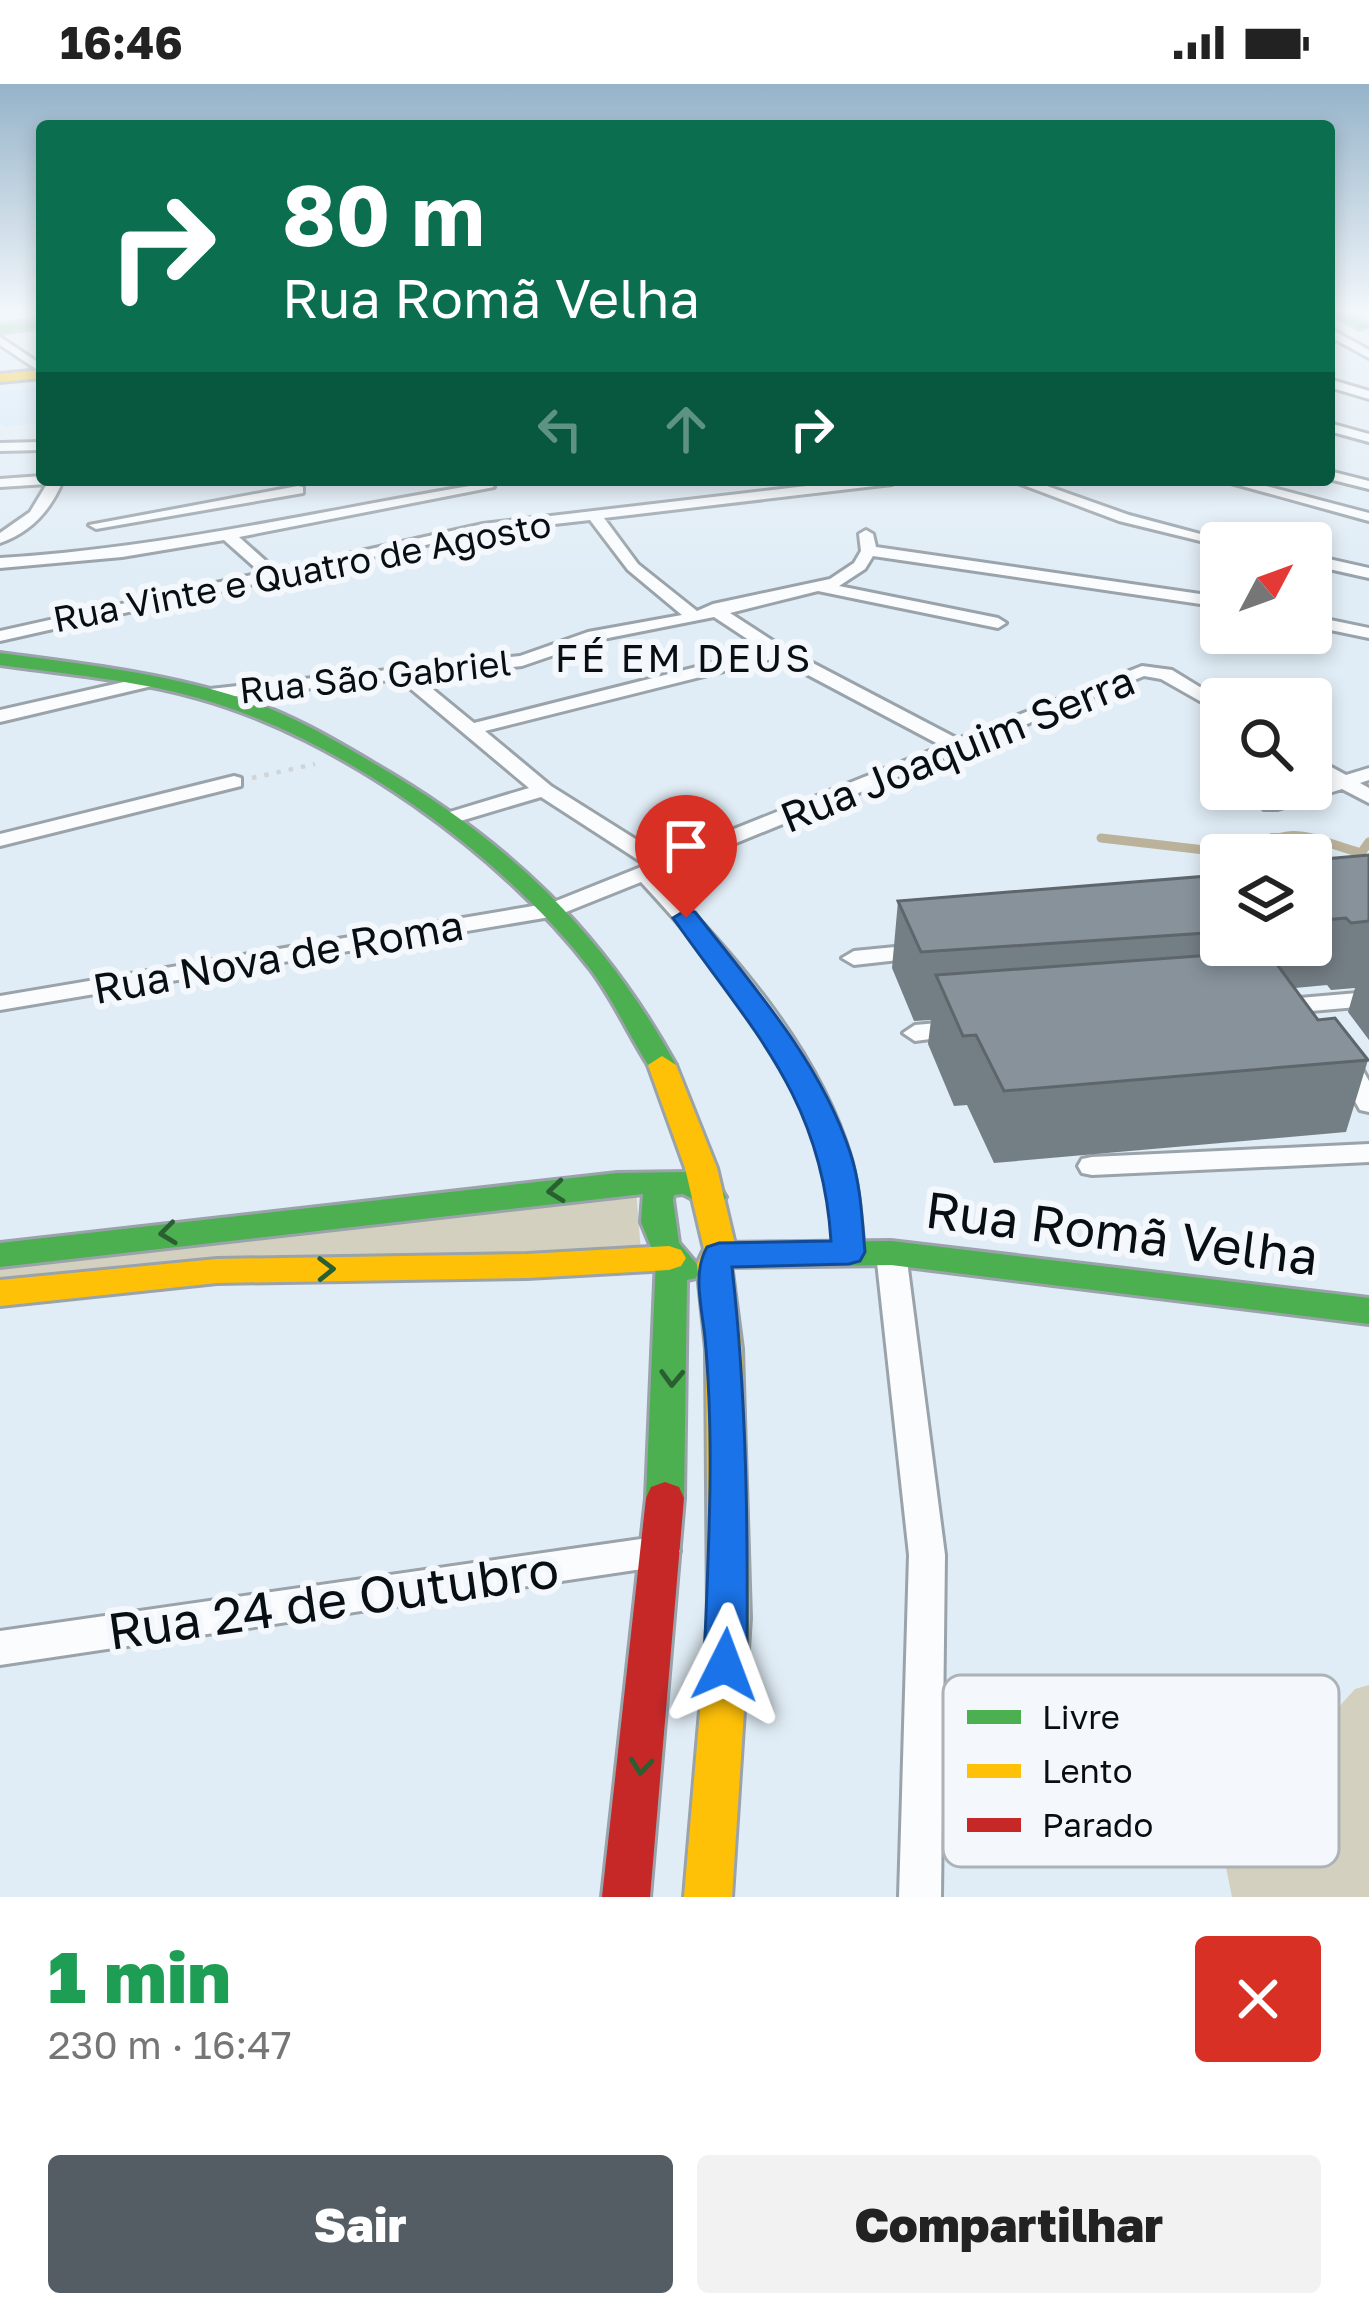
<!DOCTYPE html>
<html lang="pt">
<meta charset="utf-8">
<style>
body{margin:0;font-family:"Golos Text",sans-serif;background:#f2f2f2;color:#222;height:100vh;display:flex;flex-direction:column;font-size:45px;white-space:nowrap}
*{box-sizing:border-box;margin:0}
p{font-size:39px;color:#767676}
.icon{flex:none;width:66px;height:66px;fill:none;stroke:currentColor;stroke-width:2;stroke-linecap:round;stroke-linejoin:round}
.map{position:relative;height:1813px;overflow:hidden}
.panel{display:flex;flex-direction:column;background:#fff;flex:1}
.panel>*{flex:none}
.guide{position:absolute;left:36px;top:36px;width:1299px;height:366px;border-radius:12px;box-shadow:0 6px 18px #0003;background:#0b6e4f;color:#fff;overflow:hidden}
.needle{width:78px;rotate:49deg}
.tools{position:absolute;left:1200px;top:438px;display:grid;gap:24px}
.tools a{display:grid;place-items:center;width:132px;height:132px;border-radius:12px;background:#fff;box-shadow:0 6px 18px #0003;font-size:60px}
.pin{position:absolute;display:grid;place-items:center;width:102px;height:102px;color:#fff;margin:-123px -51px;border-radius:50% 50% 50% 0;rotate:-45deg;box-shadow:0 0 12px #0007}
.pin .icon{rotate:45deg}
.me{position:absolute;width:132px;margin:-66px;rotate:3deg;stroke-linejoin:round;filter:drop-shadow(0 0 9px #0008)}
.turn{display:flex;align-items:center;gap:42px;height:252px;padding:0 48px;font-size:54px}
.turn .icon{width:156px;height:156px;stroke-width:2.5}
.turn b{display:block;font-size:84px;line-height:102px}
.lanes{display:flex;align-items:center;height:114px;padding:0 48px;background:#0003;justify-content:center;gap:60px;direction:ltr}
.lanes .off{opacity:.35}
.round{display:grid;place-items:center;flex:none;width:126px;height:126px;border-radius:12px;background:#f2f2f2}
.headline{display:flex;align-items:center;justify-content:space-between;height:204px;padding:0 48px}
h1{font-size:72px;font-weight:800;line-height:90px;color:#1e9e55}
.primary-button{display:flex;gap:24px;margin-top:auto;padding:24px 48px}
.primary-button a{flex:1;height:138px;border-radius:12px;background:#545d63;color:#fff;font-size:48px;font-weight:800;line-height:138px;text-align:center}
.primary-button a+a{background:#f2f2f2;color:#222}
.status{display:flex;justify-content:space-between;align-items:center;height:84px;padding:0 60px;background:#fff;direction:ltr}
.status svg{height:33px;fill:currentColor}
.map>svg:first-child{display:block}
.built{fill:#d3e8f8}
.green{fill:#d4d0bf}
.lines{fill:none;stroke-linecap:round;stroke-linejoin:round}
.stream-far1{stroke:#bab29a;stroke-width:8}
.stream{stroke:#bab29a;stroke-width:9}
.street-casing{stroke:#9aa3aa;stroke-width:6}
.fast-casing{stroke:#9aa3aa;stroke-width:6}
.slow-casing{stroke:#9aa3aa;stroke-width:6}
.jam-casing{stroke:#9aa3aa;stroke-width:6}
.path{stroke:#d1d4d7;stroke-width:4.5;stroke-dasharray:4.5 8;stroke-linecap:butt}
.street{fill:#fafcfe;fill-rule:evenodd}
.fast{fill:#4caf50;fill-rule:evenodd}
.slow{fill:#ffc107;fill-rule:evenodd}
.jam{fill:#c62828;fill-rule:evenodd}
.wall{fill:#747e85}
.building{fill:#87929b;stroke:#5e666c;stroke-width:3}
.oneway{stroke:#2a5f32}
.route{fill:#1a73e8;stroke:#114b97;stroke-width:3}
.labels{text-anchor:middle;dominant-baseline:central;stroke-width:12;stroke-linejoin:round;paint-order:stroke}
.far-street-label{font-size:36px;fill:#080f14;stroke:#f4f8fc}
.far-quarter-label{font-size:39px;letter-spacing:3px;fill:#080f14;stroke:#f4f8fc}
.street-label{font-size:42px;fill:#080f14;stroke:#f4f8fc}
.near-street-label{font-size:51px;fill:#080f14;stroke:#f4f8fc}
.key{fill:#f4f8fc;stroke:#adb2b6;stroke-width:3}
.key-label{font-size:33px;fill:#080f14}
</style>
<div class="status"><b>16:46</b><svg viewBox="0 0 49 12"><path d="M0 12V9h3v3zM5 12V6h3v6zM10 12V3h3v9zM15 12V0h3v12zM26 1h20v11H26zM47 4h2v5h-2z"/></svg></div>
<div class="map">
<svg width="1369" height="1813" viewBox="0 0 1369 1813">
<rect width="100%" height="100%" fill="#e1edf6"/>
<!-- built -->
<path class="built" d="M 42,303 L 42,338 L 6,343 L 0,339 L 0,307 Z"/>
<!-- green -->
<path class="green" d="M 636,1105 L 641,1168 L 0,1197 L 0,1181 Z
M 1369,1601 L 1369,1813 L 1232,1813 L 1210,1705 L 1298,1668 L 1355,1605 Z"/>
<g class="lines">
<!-- stream-far1 -->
<path class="stream-far1" d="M 1272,753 L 1304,753"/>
<!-- stream -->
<path class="stream" d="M 1101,754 L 1248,771 C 1292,737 1311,755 1361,769 L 1369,758"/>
<defs>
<path id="street" d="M 1329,244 L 1369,266 L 1369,274 L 1329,252 Z
M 0,253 L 42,281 L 42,289 L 0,261 Z
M 1329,295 L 1369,307 L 1369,315 L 1329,303 Z
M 1329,339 L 1369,350 L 1369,358 L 1329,347 Z
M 42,358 L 42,366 L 0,367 L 0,359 Z
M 1329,387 L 1369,397 L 1369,405 L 1329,395 Z
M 42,392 L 42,396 L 63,396 C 51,426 31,448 0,459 L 0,449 L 30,428 L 47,400 L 0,403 L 0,395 Z
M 857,396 L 899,396 L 892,400 L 604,434 L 638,480 L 697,527 L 713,520 L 830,495 L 854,479 L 861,467 L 859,450 L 866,446 L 873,450 L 876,463 L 1221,513 L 1221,523 L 873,472 L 865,485 L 839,502 L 998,534 L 1006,539 L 998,544 L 818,507 L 730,529 L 784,564 L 958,655 L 1142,582 L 1172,586 L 1221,616 L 1221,629 L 1161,595 L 1144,592 L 658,791 C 735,873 819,965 851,1075 C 859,1105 861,1137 864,1168 L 859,1175 L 849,1179 L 839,1175 L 834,1168 C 832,1137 831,1106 823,1076 C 794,967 715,879 641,798 L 556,832 L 0,926 L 0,912 L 551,819 L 646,781 L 541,713 L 457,738 L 443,738 L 440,734 L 443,730 L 529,704 L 399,595 L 210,615 L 201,610 L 210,605 L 520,572 L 588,548 L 682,531 L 628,486 L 590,436 L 483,448 L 0,557 L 0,547 L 261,489 L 224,456 L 122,473 L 0,484 L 0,474 C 166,464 323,426 487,399 L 494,403 L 239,453 L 276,486 L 483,440 ZM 714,533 L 764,566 L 474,639 L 418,593 L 522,582 L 598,556 ZM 776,574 L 942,662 L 664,773 L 551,702 L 485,647 Z
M 1010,396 L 1030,396 L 1129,431 L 1234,459 L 1221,462 L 1119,437 Z
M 1220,396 L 1243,396 L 1369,429 L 1369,437 Z
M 298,402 L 303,403 L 303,409 L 96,445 L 89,441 Z
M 1311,471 L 1369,484 L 1369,494 L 1311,481 Z
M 1311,532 L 1369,544 L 1369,554 L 1311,542 Z
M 146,593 L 152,594 L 152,602 L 0,638 L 0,626 Z
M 1311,672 L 1346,691 L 1369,684 L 1369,696 L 1360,699 L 1369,704 L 1369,719 L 1342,705 L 1278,725 L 1264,725 L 1264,717 L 1328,697 L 1311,686 Z
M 234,692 L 241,694 L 241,702 L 0,762 L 0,750 Z
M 926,860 L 934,862 L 938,867 L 934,872 L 854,881 L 842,874 L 854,867 Z
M 1369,908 L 1369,922 L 1276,930 L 1264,923 L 1276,916 Z
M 960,937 L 969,940 L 972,945 L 969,950 L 915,957 L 903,949 L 915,941 Z
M 1344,967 L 1353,969 L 1369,997 L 1369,1028 L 1360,1026 L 1331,975 Z
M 1369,1060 L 1369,1078 L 1092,1091 L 1082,1089 L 1078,1082 L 1082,1075 L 1092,1073 Z
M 891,1158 L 901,1162 L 906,1169 L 945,1471 L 941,1813 L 899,1813 L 909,1471 L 876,1169 L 881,1162 Z
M 662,1452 L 674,1456 L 680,1467 L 674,1478 L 662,1482 L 0,1581 L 0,1547 Z"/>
<path id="fast" d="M 1329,228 L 1343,228 L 1369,242 L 1359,245 Z
M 42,235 L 42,243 L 0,249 L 0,241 Z
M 0,569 C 82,580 165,589 244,615 C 290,630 333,655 375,680 C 508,757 602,847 676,981 L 672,987 L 652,987 C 630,954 615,918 591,886 C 502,770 339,653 198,614 C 134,596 66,590 0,581 Z
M 689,1088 L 721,1105 L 726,1113 L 721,1121 L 710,1124 L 683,1110 L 674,1111 L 673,1116 L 679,1159 L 701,1185 L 696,1194 L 687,1196 L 684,1414 L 679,1425 L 665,1430 L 651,1425 L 646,1414 L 656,1175 L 641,1138 L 643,1110 L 0,1183 L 0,1159 L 617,1089 Z
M 891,1157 L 1369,1214 L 1369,1240 L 891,1181 L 719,1183 L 707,1179 L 702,1171 L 707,1163 L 719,1159 Z"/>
<path id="slow" d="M 42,286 L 42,294 L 0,298 L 0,290 Z
M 662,972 L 676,981 L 717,1084 L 736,1165 L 731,1180 L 742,1265 L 750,1534 L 732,1813 L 684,1813 L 708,1534 L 706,1265 L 697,1180 L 704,1165 L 685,1084 L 648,981 Z
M 669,1162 L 681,1166 L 686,1174 L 681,1182 L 669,1186 L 527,1194 L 217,1199 L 0,1222 L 0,1196 L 217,1175 L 527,1170 Z"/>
<path id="jam" d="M 665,1398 L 679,1403 L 684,1414 L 650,1813 L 602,1813 L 646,1414 L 651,1403 Z"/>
</defs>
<!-- street casing -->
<use href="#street" class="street-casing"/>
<!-- fast casing -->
<use href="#fast" class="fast-casing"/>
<!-- slow casing -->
<use href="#slow" class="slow-casing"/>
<!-- jam casing -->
<use href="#jam" class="jam-casing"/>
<!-- path -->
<path class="path" d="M 252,694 L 315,680"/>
<!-- street -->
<use href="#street" class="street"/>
<!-- fast -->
<use href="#fast" class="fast"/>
<!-- slow -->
<use href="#slow" class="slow"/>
<!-- jam -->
<use href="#jam" class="jam"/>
</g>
<!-- wall -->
<path class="wall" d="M 1369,771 L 1369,956 L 1348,928 L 1355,904 L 1331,906 L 1327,901 L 1295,904 L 1318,936 L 1368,976 L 1346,1048 L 994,1079 L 967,1021 L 954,1022 L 928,960 L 931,936 L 914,937 L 892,884 L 898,817 L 1221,791 L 1221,861 L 1311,861 L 1311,784 L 1313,776 Z"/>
<!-- building -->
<path class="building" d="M 1369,771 L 1369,837 L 1351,839 L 1346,834 L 1311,837 L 1311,784 L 1320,784 L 1313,776 Z
M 1221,791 L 1221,848 L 921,868 L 898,817 Z
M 1267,867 L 1318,936 L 1335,934 L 1368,976 L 1004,1007 L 976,951 L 963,952 L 936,891 Z"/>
<!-- one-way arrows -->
<defs><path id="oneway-chevron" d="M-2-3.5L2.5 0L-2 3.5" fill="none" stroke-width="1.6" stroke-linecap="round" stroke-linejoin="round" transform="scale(3)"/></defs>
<g class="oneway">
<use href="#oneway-chevron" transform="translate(556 1107) rotate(174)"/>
<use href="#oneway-chevron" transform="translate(168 1149) rotate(173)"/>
<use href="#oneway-chevron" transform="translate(326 1185) rotate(-1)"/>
<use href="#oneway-chevron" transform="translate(672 1294) rotate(92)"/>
<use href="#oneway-chevron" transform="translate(641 1682) rotate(96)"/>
</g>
<!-- sky -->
<linearGradient id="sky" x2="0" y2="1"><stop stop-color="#95b3c9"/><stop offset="0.47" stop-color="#f2f7fb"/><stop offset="1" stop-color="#f2f7fb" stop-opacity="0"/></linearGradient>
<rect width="1369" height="482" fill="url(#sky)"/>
<!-- route -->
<path class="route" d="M 686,826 L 695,828 C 753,902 820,977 850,1068 C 861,1101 862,1135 865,1168 L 860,1177 L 849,1180 L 732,1183 C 747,1316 748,1447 747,1581 L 740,1595 L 725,1600 L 710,1595 L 704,1581 C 708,1472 715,1362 705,1254 C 702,1224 692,1189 707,1163 L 719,1159 L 831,1157 C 822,1013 751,945 673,834 Z"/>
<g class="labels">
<!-- far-street labels -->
<g class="far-street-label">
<text transform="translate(302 487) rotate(-11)">Rua Vinte e Quatro de Agosto</text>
<text transform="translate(375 592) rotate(-6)">Rua São Gabriel</text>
</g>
<!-- far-quarter labels -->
<g class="far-quarter-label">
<text x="684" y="573">FÉ EM DEUS</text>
</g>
<!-- street labels -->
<g class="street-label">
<text transform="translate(957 664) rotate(-22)">Rua Joaquim Serra</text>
<text transform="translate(278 872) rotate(-10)">Rua Nova de Roma</text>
</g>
<!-- near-street labels -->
<g class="near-street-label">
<text transform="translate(1122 1148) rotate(7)">Rua Romã Velha</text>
<text transform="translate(333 1515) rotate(-8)">Rua 24 de Outubro</text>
</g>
</g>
<!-- legend -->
<rect x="943" y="1591" width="396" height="192" rx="18" class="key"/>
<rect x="967" y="1626" width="54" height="14" fill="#4caf50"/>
<rect x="967" y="1680" width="54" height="14" fill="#ffc107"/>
<rect x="967" y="1734" width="54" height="14" fill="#c62828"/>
<g class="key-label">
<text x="1042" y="1645">Livre</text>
<text x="1042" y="1699">Lento</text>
<text x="1042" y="1753">Parado</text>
</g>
</svg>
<div class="tools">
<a><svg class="needle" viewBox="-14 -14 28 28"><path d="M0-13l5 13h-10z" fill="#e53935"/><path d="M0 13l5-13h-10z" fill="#767676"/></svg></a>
<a><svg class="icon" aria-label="search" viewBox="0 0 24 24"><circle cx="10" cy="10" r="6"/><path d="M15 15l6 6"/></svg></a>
<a><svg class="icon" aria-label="layers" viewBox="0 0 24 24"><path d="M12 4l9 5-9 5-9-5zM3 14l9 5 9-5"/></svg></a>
</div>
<div class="pin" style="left:686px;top:834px;background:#d93025"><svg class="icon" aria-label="arrive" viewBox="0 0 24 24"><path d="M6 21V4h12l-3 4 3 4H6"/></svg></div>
<svg class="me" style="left:725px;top:1581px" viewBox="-20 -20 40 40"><path d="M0-17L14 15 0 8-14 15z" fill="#1a73e8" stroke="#fff" stroke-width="4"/></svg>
<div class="guide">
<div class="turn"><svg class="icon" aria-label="right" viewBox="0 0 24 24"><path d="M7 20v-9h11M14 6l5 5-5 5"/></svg><div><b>80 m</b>Rua Romã Velha</div></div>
<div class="lanes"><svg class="icon off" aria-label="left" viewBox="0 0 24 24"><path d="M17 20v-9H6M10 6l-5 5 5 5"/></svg><svg class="icon off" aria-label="ahead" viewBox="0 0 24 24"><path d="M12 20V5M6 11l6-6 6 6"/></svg><svg class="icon" aria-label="right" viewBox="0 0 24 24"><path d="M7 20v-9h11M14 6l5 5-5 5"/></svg></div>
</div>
</div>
<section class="panel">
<div class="headline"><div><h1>1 min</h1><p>230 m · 16:47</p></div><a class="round" style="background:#d93025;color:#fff"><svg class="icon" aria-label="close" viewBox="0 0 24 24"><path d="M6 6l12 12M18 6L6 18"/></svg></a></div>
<div class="primary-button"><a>Sair</a><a>Compartilhar</a></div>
</section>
